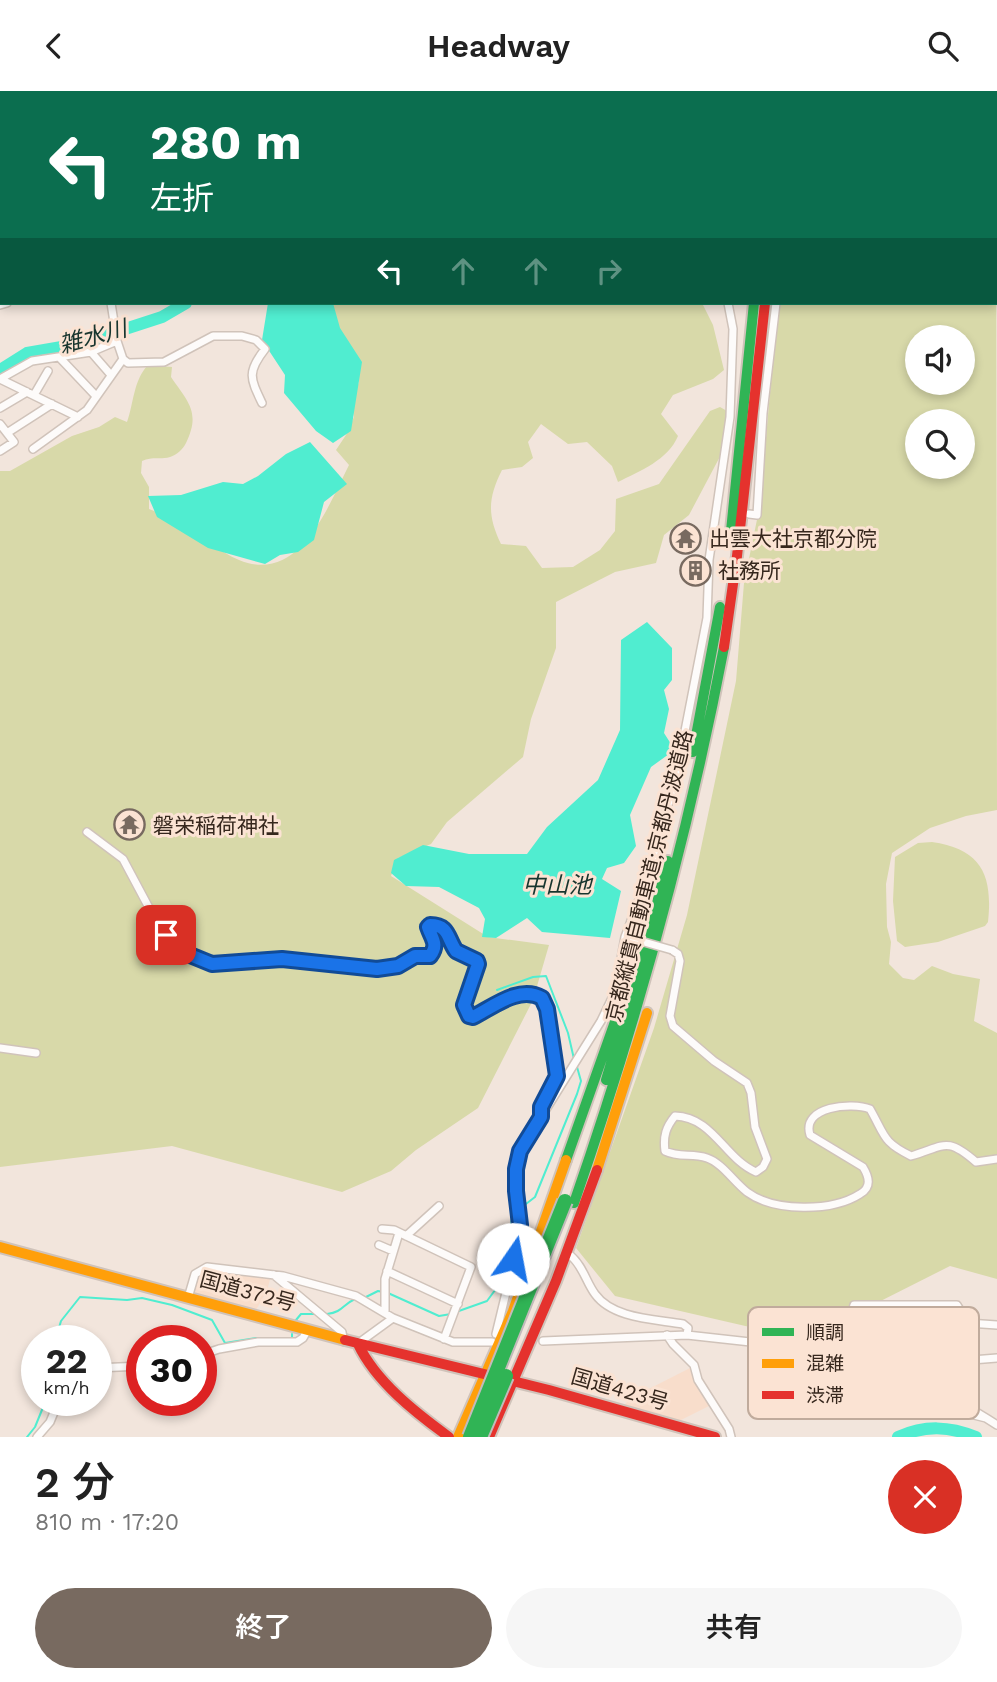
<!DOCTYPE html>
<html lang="ja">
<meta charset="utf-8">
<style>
body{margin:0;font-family:"Work Sans","Noto Sans JP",sans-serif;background:#f6f6f6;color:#222;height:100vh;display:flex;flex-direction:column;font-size:26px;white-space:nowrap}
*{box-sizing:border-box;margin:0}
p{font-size:23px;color:#767676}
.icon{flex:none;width:38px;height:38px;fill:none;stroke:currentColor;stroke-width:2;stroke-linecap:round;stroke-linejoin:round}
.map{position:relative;height:1346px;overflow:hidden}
.panel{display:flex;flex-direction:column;background:#fff;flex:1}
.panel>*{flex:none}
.banner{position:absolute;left:0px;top:0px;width:998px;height:214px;box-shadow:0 4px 10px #0003;background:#0b6e4f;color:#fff;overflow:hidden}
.controls{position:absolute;left:905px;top:234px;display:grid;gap:14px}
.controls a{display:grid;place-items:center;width:70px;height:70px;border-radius:50%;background:#fff;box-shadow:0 4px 10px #0003;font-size:35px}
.speed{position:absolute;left:21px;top:1234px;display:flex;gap:14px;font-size:35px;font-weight:700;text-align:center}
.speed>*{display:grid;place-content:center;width:91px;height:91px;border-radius:50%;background:#fff;box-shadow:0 4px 10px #0003;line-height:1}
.speed small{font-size:18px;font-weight:400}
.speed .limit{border:10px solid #d22;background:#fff;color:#111}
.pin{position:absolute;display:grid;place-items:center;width:60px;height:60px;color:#fff;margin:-30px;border-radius:14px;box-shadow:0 4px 10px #0006}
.me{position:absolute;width:77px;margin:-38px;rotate:12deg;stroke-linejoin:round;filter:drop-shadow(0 0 5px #0008)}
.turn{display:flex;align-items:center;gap:24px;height:147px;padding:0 35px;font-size:32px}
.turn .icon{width:91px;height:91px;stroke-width:2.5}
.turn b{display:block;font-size:49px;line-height:60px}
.lanes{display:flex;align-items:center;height:66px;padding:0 35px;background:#0003;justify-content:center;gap:35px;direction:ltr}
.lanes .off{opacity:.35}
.round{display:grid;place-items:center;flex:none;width:74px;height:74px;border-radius:37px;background:#f6f6f6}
.headline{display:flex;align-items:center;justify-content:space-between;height:119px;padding:0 35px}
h1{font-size:42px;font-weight:600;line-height:52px}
.button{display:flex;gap:14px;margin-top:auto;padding:14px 35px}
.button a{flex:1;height:80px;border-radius:42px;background:#786a60;color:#fff;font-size:28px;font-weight:600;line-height:80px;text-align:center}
.button a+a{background:#f6f6f6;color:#222}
header{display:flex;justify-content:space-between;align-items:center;height:91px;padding:0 35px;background:#fff;font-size:32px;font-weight:600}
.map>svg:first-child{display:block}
.built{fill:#f8ddcb}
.green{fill:#d8d9a9;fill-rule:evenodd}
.water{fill:#50edd0}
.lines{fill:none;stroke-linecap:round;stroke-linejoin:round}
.stream{stroke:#50edd0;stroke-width:2}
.river{stroke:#50edd0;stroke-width:12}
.street-casing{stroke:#d0c3ba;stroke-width:10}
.fast-casing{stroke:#d0c3ba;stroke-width:14}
.slow-casing{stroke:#d0c3ba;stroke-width:14}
.jam-casing{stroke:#d0c3ba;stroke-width:14}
.street{stroke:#fdfbfa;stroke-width:7}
.fast{stroke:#30b455;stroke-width:10}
.slow{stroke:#ff9f0a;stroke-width:10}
.jam{stroke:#e5322d;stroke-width:10}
.street-bridge-casing{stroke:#d0c3ba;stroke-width:10;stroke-linecap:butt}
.fast-bridge-casing{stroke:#c2baba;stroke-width:18;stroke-linecap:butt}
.street-bridge{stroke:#fdfbfa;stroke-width:7}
.fast-bridge{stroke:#30b455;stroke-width:14}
.route-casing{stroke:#114b97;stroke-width:18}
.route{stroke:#1a73e8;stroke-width:12}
.labels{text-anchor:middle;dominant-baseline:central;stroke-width:6;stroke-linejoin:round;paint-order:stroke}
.poi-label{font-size:21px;fill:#36271d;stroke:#fbe3d3;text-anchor:start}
.street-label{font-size:21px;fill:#36271d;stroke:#fbe3d3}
.water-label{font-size:23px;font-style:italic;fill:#18352e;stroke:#fbe3d3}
.key{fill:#fbe3d3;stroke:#c0ab9c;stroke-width:2}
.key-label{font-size:19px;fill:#36271d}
</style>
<header><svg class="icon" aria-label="back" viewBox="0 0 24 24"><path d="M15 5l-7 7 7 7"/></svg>Headway<svg class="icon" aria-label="search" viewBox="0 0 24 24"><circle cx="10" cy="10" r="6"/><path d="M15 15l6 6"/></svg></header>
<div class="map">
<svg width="997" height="1346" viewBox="0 0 997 1346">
<rect width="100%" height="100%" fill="#f2e5dc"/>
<!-- built -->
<path class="built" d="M 207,1180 L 233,1182 L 270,1188 L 267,1200 L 256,1219 L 198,1204 L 195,1200 L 197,1188 Z
M 692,1276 L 711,1314 L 677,1331 L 622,1316 L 631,1307 Z"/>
<!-- green -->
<path class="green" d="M 996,48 L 997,719 L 966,725 L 930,737 L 892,762 L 886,793 L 887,836 L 891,851 L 889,873 L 903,887 L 914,889 L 932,875 L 953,883 L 980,888 L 974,930 L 997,942 L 997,1188 L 950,1175 L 837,1232 L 754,1237 L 615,1205 L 576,1157 L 654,937 L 687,824 L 736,590 L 744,492 L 760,414 L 778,212 L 996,212 ZM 917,247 L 962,247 L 962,292 L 917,292 ZM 917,331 L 962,331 L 962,376 L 917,376 Z
M 332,212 L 702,212 L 713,234 L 724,279 L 713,288 L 673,304 L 661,323 L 678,345 C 668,369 640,380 618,391 L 612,375 L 587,351 L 568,353 L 541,333 L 528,351 L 533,367 L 522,376 L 502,379 C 488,407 487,424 501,453 L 526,455 L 542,477 L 573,476 L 600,459 L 615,440 L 616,408 L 659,393 L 710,320 L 720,316 L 727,320 L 724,358 L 689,424 L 664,444 L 656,472 L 615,481 L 556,511 L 556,557 L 531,628 L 523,666 L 447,731 L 431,753 L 398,767 L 391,785 L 488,846 L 549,854 L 533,909 L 478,1017 L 416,1059 L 391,1080 L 342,1101 L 172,1055 L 0,1076 L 0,380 L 10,380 L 72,345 L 99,336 L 115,326 L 127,331 C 134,312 133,290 148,274 L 172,276 L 171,286 C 188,311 201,321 186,352 C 183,358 177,364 170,366 C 160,369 153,365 142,370 L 141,382 L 149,396 L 149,418 C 161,423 173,427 184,434 C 202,445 220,461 239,469 C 300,494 328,415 349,374 L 336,359 L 346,344 L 354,326 L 352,310 L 359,291 L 340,241 Z
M 932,751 C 982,758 993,785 988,831 L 985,835 L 938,851 L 905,856 L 897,850 L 893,810 L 895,766 L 918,752 Z"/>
<!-- water -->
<path class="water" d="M 268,212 L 333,212 L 340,237 L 362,271 L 351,340 L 333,352 L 316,340 L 284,302 L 285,284 L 262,249 Z
M 310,351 L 347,393 L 324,411 L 314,449 L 298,461 L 280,464 L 265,473 L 208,457 L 157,426 L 148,405 L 181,404 L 223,391 L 243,393 L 258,385 L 286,363 Z
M 647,531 L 672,557 L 672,589 L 664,599 L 669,618 L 664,642 L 671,653 L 669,663 L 651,676 L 630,724 L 636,755 L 624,772 L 607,777 L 602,788 L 621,800 L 610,847 L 542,841 L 527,827 L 496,847 L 482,846 L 485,828 L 479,817 L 439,796 L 406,795 L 391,782 L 394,769 L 423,754 L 469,763 L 527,763 L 547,736 L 598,689 L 620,639 L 621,549 Z"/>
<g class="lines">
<!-- stream -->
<path class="stream" d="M 497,899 L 533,886 L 546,885 L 568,942 L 574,968
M 522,1116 L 535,1106 L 577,1003 L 581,990 L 577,976
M 388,1202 L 439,1225 L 451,1223
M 366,1206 L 378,1200 L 383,1201
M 456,1221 L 487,1210 L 501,1191 L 512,1128 L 515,1122
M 327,1223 C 343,1221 342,1214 355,1208
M 296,1229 L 301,1223 L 315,1223
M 55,1250 L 61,1230 L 80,1206 L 127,1209 L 142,1207 L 172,1214 L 212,1229 L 225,1252 L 256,1247 L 292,1247 L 292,1243
M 27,1346 L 35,1336 L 46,1309"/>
<!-- river -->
<path class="river" d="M 996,17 L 997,17
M 0,279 L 27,262 L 79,253 L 162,226 L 186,212
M 898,1346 C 925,1334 949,1335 976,1346"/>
<defs>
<path id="street" d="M 214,0 L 215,2
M 685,0 L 685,2
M 719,0 L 730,2
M 199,1 L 202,0
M 316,2 L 321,0
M 996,38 L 997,38
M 0,55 L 2,56
M 0,112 L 2,111
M 0,191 L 2,191
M 111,212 L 117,250 L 123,268 L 128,272 L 164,271 L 213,245 L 242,245 L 256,249 L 265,258 C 247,281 250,287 262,312
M 0,214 L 7,212
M 91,261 L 111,284
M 60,267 L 96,305
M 0,288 L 32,270 L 91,261 L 117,250
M 0,288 L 78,326
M 34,304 L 48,280
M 0,317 L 27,301
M 0,333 L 14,351 L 0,360
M 7,342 L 52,313
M 33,358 L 87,319 L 123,268
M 749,423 L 757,424 L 763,322 L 776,212
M 87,741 L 123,768 L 163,843 L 190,864 L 212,873 L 282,868 L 377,878 L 398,875 L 415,865 L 430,865 C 438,853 432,848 428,836 L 435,834 L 444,837 L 456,860 L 477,870 L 478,873 L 464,914 L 469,925 L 473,926 C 494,916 511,902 536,904 L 545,911 L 557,985 L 541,1016 L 541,1025
M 672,859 L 678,863 L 680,870 L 670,925 L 673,935 L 714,970 L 747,992 L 751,1002 L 755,1036 L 767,1068 L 763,1076 L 756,1081 C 725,1068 713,1026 675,1025 C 666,1036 663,1045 665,1060 C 679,1067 692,1062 707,1067 C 722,1072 734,1091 747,1101 C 774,1121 832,1121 860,1103 C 872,1096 869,1086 863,1076 L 810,1044 C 801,1015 852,1011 870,1018 C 885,1044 882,1051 911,1065 C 945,1055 946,1045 976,1071 L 997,1068
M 0,957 L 36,962
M 382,1138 L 394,1139 L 471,1176 L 444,1248
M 406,1145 L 439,1115
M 379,1154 L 393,1160
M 571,1165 C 583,1175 586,1191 595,1203 C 613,1228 655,1228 683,1233 L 688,1237 L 687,1244
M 387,1180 L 458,1213
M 274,1184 L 342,1241 L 343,1248
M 188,1207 L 195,1183 L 207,1176 L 283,1185 L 356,1205 L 393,1227 L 453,1251 L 492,1251
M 924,1214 L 935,1272
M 385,1221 L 385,1188 L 399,1142
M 968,1232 L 997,1234
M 848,1234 L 898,1235 L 926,1227
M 496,1243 L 519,1148 C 522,1118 514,1090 520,1060 L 601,930 L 615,901 L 625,846 L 647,787 L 676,686 L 707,527 L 709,469 L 730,326 L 733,238 L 728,212
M 667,1244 L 673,1253 L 694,1274 L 698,1289 L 729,1338 L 731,1346
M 543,1250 L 687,1244 L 795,1256 L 861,1271 L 935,1272 L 997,1267
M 360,1251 L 393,1227
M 831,1263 L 848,1234 L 854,1214 L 957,1214 L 968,1232 L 973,1268
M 201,1264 L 219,1258 L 258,1251 L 297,1251 L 303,1247 L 308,1238
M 835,1269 L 950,1305 L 986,1327
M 96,1277 L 142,1275
M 966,1322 L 986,1327 L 997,1334
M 37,1346 L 50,1331 L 59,1309"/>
<path id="fast" d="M 802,2 L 803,0
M 731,440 L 754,212
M 693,661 L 720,516
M 606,989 L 641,872 L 668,770
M 566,1069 L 617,925
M 574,1112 C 637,930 688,745 724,556"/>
<path id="slow" d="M 824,2 L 825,0
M 597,1079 L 647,922
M 0,1156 L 345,1249
M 458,1346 L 513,1220 L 566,1069"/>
<path id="jam" d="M 724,556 L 737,465 L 765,212
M 345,1249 L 549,1299 L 715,1346
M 358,1253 C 376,1291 416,1322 449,1346
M 489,1346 L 556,1190 L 597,1079"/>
</defs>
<!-- street casing -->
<use href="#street" class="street-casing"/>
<!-- fast casing -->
<use href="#fast" class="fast-casing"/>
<!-- slow casing -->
<use href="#slow" class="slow-casing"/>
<!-- jam casing -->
<use href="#jam" class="jam-casing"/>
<!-- street -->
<use href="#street" class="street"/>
<!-- fast -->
<use href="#fast" class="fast"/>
<!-- slow -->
<use href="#slow" class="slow"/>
<!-- jam -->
<use href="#jam" class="jam"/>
<defs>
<path id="street-bridge" d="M 630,847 L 672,859"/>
<path id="fast-bridge" d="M 470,1346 L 565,1110
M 480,1346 L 506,1285"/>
</defs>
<!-- street-bridge casing -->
<use href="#street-bridge" class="street-bridge-casing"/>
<!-- fast-bridge casing -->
<use href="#fast-bridge" class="fast-bridge-casing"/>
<!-- street-bridge -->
<use href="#street-bridge" class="street-bridge"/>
<!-- fast-bridge -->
<use href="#fast-bridge" class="fast-bridge"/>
</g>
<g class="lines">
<defs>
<path id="route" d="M 166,844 L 190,864 L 212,873 L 282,868 L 377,878 L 398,875 L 415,865 L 430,865 C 439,853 432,848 428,836 L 430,834 C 449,834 447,847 456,860 L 477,870 L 478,873 L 464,914 L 469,925 L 473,926 C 493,916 519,894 542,907 L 547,918 L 557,985 L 541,1016 L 541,1026 L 520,1060 L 516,1078 L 516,1100 L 520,1134 L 513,1168"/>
</defs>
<!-- route casing -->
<use href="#route" class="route-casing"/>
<!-- route -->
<use href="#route" class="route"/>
</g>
<!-- icons -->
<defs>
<symbol id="temple-ring" viewBox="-11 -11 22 22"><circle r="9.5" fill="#fbe3d3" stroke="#786a60" stroke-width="1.5"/><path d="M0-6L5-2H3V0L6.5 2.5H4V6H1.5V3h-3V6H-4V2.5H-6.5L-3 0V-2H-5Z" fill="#786a60"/></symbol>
<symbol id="building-ring" viewBox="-11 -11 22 22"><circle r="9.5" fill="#fbe3d3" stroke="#786a60" stroke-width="1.5"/><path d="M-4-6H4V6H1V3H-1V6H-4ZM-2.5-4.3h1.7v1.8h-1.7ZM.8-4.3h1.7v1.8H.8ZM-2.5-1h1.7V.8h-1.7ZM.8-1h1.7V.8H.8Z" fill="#786a60"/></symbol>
</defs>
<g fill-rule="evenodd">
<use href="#temple-ring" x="668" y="430" width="35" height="35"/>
<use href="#building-ring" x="678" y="462" width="35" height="35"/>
<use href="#temple-ring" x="112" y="716" width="35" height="35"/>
</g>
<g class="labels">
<!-- poi labels -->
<g class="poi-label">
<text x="709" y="447">出雲大社京都分院</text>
<text x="718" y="479">社務所</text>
<text x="153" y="734">磐栄稲荷神社</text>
</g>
<!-- street labels -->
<g class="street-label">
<text transform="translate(649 785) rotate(-76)">京都縦貫自動車道;京都丹波道路</text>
<text transform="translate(248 1200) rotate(15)">国道372号</text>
<text transform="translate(620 1298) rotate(16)">国道423号</text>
</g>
<!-- water labels -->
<g class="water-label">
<text transform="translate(93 246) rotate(-15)">雑水川</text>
<text x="557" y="794">中山池</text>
</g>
</g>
<!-- legend -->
<rect x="748" y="1216" width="231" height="112" rx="10" class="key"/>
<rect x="762" y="1237" width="32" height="8" fill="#30b455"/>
<rect x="762" y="1268" width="32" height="9" fill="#ff9f0a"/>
<rect x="762" y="1300" width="32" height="8" fill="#e5322d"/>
<g class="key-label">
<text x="806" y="1248">順調</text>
<text x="806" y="1279">混雑</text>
<text x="806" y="1311">渋滞</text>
</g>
</svg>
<div class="controls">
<a><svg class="icon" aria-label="sound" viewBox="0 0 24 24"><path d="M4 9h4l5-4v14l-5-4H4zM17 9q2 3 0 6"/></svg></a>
<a><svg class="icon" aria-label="search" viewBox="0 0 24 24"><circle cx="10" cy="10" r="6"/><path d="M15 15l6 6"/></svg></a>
</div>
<div class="speed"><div>22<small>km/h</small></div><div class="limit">30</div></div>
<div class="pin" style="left:166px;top:844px;background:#d93025"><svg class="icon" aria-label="arrive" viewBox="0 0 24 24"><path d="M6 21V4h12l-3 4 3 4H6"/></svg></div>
<svg class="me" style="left:513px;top:1168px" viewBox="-20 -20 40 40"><circle r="19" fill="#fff"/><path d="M0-13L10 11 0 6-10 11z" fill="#1a73e8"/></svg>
<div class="banner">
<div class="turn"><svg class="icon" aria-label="left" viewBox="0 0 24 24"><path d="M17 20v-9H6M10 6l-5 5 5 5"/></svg><div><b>280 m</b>左折</div></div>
<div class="lanes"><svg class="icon" aria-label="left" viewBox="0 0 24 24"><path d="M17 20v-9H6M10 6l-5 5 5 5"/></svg><svg class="icon off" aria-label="ahead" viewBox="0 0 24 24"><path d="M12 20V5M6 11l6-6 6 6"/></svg><svg class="icon off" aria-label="ahead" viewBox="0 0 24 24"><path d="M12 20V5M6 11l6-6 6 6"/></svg><svg class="icon off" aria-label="right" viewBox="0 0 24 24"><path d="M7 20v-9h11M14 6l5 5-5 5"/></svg></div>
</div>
</div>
<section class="panel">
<div class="headline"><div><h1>2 分</h1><p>810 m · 17:20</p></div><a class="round" style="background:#d93025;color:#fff"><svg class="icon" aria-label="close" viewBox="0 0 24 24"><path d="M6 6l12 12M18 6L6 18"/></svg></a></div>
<div class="button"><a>終了</a><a>共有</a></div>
</section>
